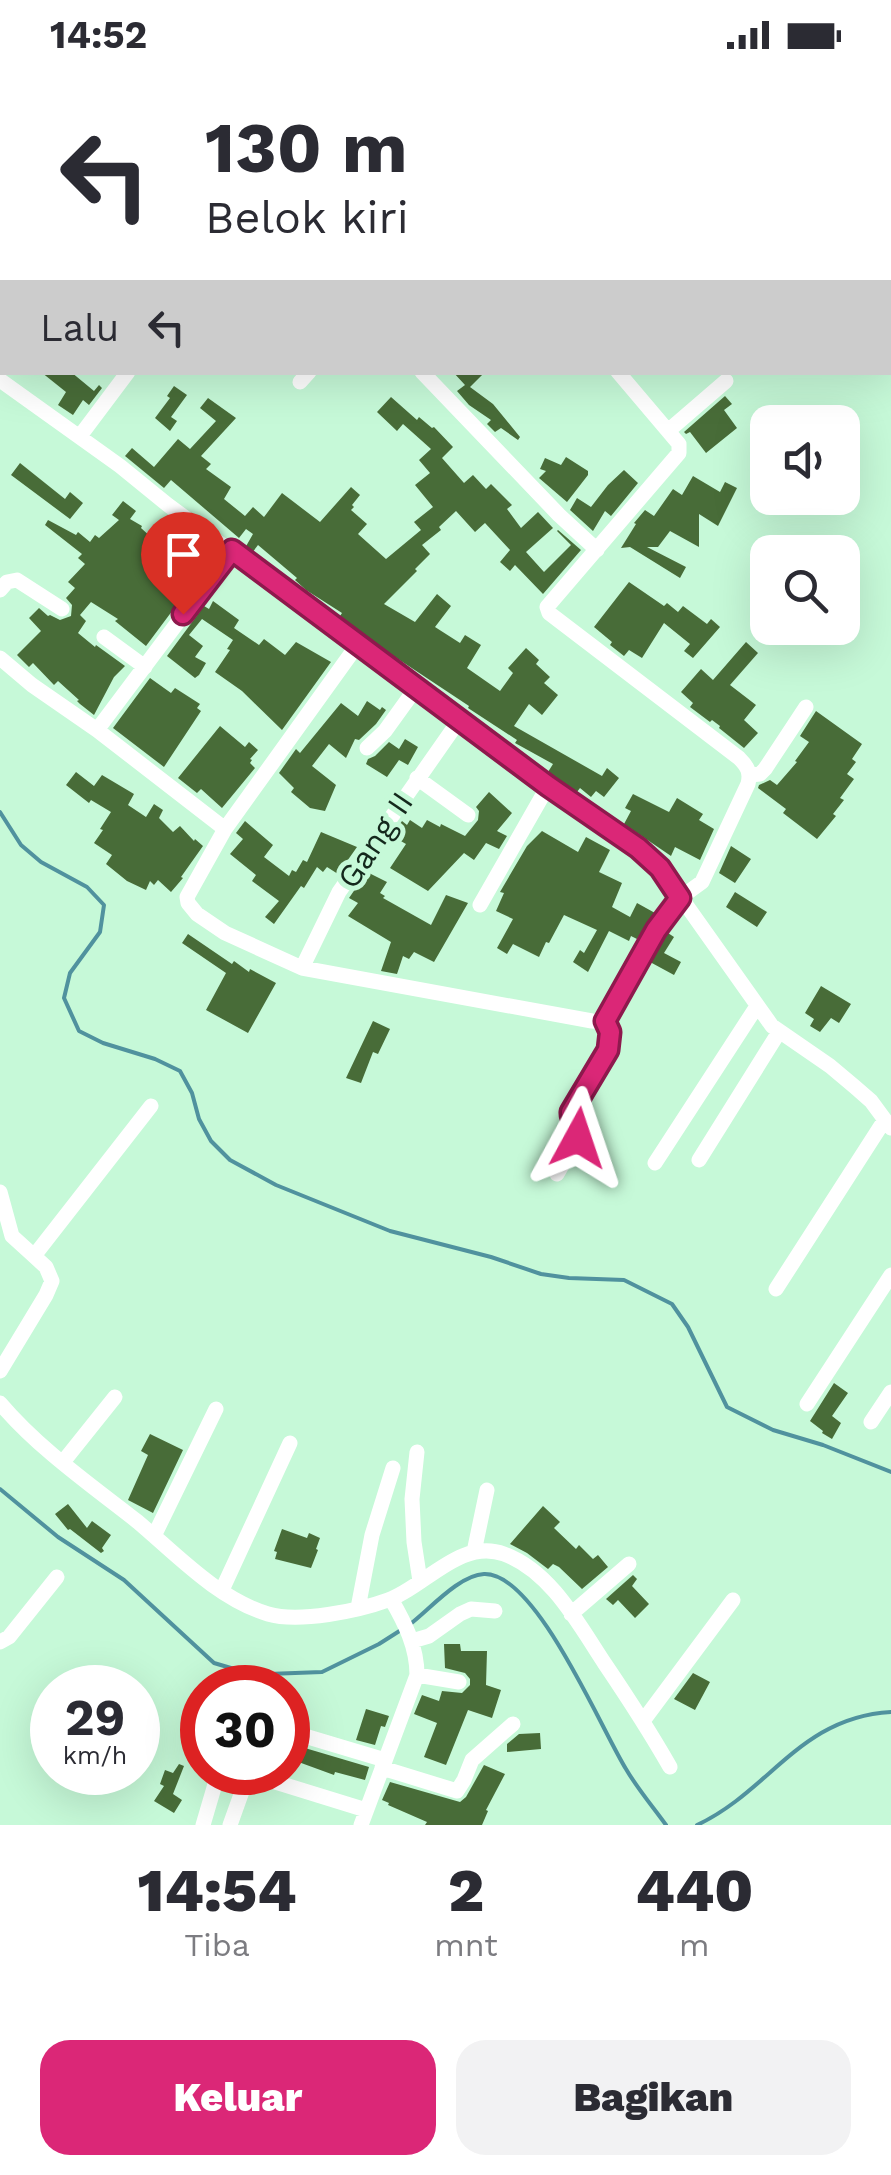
<!DOCTYPE html>
<html lang="id">
<style>
body{margin:0;font-family:"Work Sans",sans-serif;background:#f2f2f3;color:#2b2b33;height:100vh;display:flex;flex-direction:column;font-size:38px;white-space:nowrap}
*{box-sizing:border-box;margin:0}
p{font-size:32px;color:#7c7c81}
.icon{flex:none;width:55px;height:55px;fill:none;stroke:currentColor;stroke-width:2;stroke-linecap:round;stroke-linejoin:round}
.map{position:relative;height:1755px;overflow:hidden}
.details{display:flex;flex-direction:column;background:#fff;flex:1}
.details>*{flex:none}
.banner{position:absolute;left:0px;top:0px;width:892px;height:305px;box-shadow:0 10px 40px #0002;background:#fff;color:#2b2b33;overflow:hidden}
.tools{position:absolute;left:750px;top:335px;display:grid;gap:20px}
.tools a{display:grid;place-items:center;width:110px;height:110px;border-radius:20px;background:#fff;box-shadow:0 10px 40px #0002;font-size:50px}
.speed{position:absolute;left:30px;top:1595px;display:flex;gap:20px;font-size:50px;font-weight:700;text-align:center}
.speed>*{display:grid;place-content:center;width:130px;height:130px;border-radius:50%;background:#fff;box-shadow:0 10px 40px #0002;line-height:1}
.speed small{font-size:25px;font-weight:400}
.speed .limit{border:15px solid #d22;background:#fff;color:#111}
.pin{position:absolute;display:grid;place-items:center;width:85px;height:85px;color:#fff;margin:-102px -42px;border-radius:50% 50% 50% 0;rotate:-45deg;box-shadow:0 0 10px #0007}
.pin .icon{rotate:45deg}
.me{position:absolute;width:110px;margin:-55px;rotate:5deg;stroke-linejoin:round;filter:drop-shadow(0 0 8px #0008)}
.turn{display:flex;align-items:center;gap:35px;height:210px;padding:0 40px;font-size:45px}
.turn .icon{width:130px;height:130px;stroke-width:2.5}
.turn b{display:block;font-size:70px;line-height:85px}
.then{display:flex;align-items:center;height:95px;padding:0 40px;background:#0003;gap:20px;font-size:38px}
.eta{display:flex;justify-content:space-evenly;align-items:center;height:170px;text-align:center}
.eta b{font-size:60px;font-weight:800;line-height:70px}
.cta{display:flex;gap:20px;margin-top:auto;padding:20px 40px}
.cta a{flex:1;height:115px;border-radius:30px;background:#db2777;color:#fff;font-size:40px;font-weight:800;line-height:115px;text-align:center}
.cta a+a{background:#f2f2f3;color:#2b2b33}
.status{display:flex;justify-content:space-between;align-items:center;height:70px;padding:0 50px;background:#fff;direction:ltr}
.status svg{height:28px;fill:currentColor}
.map>svg:first-child{display:block}
.lines{fill:none;stroke-linecap:round;stroke-linejoin:round}
.stream{stroke:#50929e;stroke-width:4}
.building{fill:#486c38}
.minor{stroke:#fff;stroke-width:15}
.route-casing{stroke:#8e194d;stroke-width:25}
.route{stroke:#db2777;stroke-width:18}
.labels{text-anchor:middle;dominant-baseline:central;stroke-width:10;stroke-linejoin:round;paint-order:stroke}
.street-label{font-size:32px;fill:#14281c;stroke:#c6f9d8}
</style>
<div class="status"><b>14:52</b><svg viewBox="0 0 49 12"><path d="M0 12V9h3v3zM5 12V6h3v6zM10 12V3h3v9zM15 12V0h3v12zM26 1h20v11H26zM47 4h2v5h-2z"/></svg></div>
<div class="map">
<svg width="891" height="1755" viewBox="0 0 891 1755">
<rect width="100%" height="100%" fill="#c6f9d8"/>
<g class="lines">
<!-- stream -->
<path class="stream" d="M 0,742 L 21,775 L 41,792 L 87,817 L 104,835 L 100,862 L 70,903 L 64,928 L 79,961 L 103,973 L 155,989 L 180,1001 L 192,1023 L 199,1049 L 211,1071 L 230,1090 L 276,1115 L 390,1161 L 491,1187 L 541,1204 L 569,1208 L 624,1210 L 672,1234 L 688,1257 L 727,1337 L 773,1360 L 823,1375 L 891,1402
M 0,1419 L 58,1467 L 124,1510 L 214,1593 L 241,1601 L 268,1604 L 322,1602 L 379,1574 L 401,1560
M 409,1555 C 429,1540 459,1505 484,1504 C 536,1502 601,1659 626,1699 C 637,1718 653,1737 666,1755
M 697,1755 C 770,1721 800,1647 891,1642"/>
</g>
<!-- building -->
<path class="building" d="M 41,302 L 71,302 L 94,321 L 99,315 L 102,318 L 89,335 L 83,330 L 73,345 L 58,335 L 66,322 Z
M 453,302 L 485,302 L 470,317 L 493,334 L 520,367 L 518,370 L 501,358 L 495,362 L 487,354 L 491,350 L 469,335 L 457,321 L 465,315 Z
M 174,316 L 187,325 L 171,347 L 177,351 L 170,361 L 155,348 L 170,328 L 167,326 Z
M 725,326 L 732,334 L 724,340 L 737,358 L 706,383 L 690,362 L 686,364 L 684,362 Z
M 391,327 L 417,350 L 419,347 L 432,358 L 434,357 L 453,377 L 442,388 L 464,413 L 473,405 L 486,419 L 491,414 L 512,435 L 507,439 L 521,458 L 538,442 L 553,458 L 526,482 L 544,502 L 571,475 L 557,461 L 558,460 L 581,480 L 543,524 L 515,495 L 510,501 L 500,492 L 510,480 L 485,453 L 475,462 L 456,441 L 439,457 L 441,460 L 422,475 L 430,484 L 415,499 L 417,501 L 384,534 L 415,552 L 437,524 L 451,536 L 435,557 L 460,573 L 465,565 L 481,575 L 467,598 L 500,621 L 513,603 L 508,598 L 526,578 L 539,590 L 536,594 L 550,607 L 544,613 L 558,625 L 542,645 L 529,634 L 514,656 L 602,706 L 607,698 L 619,708 L 604,727 L 596,721 L 591,727 L 580,718 L 577,722 L 565,714 L 548,702 L 553,694 L 515,673 L 517,670 L 468,638 L 469,636 L 383,579 L 340,546 L 342,543 L 306,520 L 295,510 L 297,508 L 258,475 L 252,483 L 245,478 L 253,464 L 246,459 L 239,468 L 171,410 L 164,418 L 125,386 L 132,378 L 154,397 L 178,369 L 190,379 L 216,351 L 200,338 L 208,328 L 236,348 L 201,386 L 211,394 L 206,399 L 231,417 L 224,429 L 245,446 L 253,437 L 264,447 L 282,423 L 320,452 L 351,417 L 360,425 L 352,435 L 354,437 L 351,440 L 367,454 L 358,464 L 386,489 L 421,460 L 414,452 L 433,437 L 415,415 L 430,403 L 419,390 L 431,379 L 403,354 L 397,361 L 377,342 Z
M 566,387 L 588,401 L 588,405 L 567,432 L 539,408 L 546,401 L 540,399 L 545,388 L 561,395 Z
M 20,393 L 65,429 L 70,422 L 83,433 L 70,449 L 11,405 Z
M 624,400 L 638,413 L 611,446 L 605,441 L 593,461 L 570,440 L 577,428 L 591,437 L 608,415 Z
M 693,406 L 720,422 L 725,412 L 737,418 L 718,456 L 699,444 L 699,477 L 670,461 L 658,477 L 647,477 L 686,497 L 680,508 L 630,477 L 621,478 L 636,454 L 634,453 L 645,440 L 654,446 L 673,419 L 682,425 Z
M 123,431 L 136,441 L 130,449 L 142,456 L 141,458 L 152,468 L 179,489 L 186,481 L 205,497 L 146,576 L 115,551 L 118,549 L 91,532 L 80,545 L 86,551 L 78,563 L 95,577 L 96,575 L 125,596 L 114,607 L 94,645 L 80,634 L 77,631 L 79,630 L 58,611 L 54,615 L 33,593 L 29,597 L 17,585 L 41,561 L 29,548 L 39,538 L 48,546 L 50,545 L 60,550 L 71,546 L 72,535 L 66,528 L 75,518 L 68,512 L 85,494 L 78,488 L 82,484 L 45,455 L 48,450 L 76,465 L 78,462 L 90,472 L 95,465 L 99,468 L 119,450 L 112,445 Z
M 629,512 L 664,536 L 667,533 L 678,542 L 683,536 L 707,554 L 711,549 L 720,557 L 693,588 L 684,581 L 690,574 L 664,553 L 642,588 L 629,580 L 624,586 L 610,575 L 612,572 L 594,557 Z
M 213,531 L 239,550 L 234,558 L 259,575 L 264,569 L 285,585 L 296,572 L 331,592 L 282,660 L 242,621 L 215,602 L 230,580 L 227,579 L 233,570 L 202,549 L 189,565 L 203,576 L 195,587 L 206,593 L 199,605 L 195,608 L 167,586 L 204,536 L 209,539 Z
M 746,572 L 758,583 L 730,615 L 756,635 L 744,650 L 758,663 L 744,678 L 719,658 L 720,656 L 712,650 L 710,652 L 690,637 L 693,633 L 681,622 L 701,599 L 713,610 Z
M 150,608 L 171,623 L 175,618 L 200,634 L 197,638 L 201,641 L 164,697 L 113,658 Z
M 367,631 L 380,640 L 382,637 L 386,640 L 376,654 L 359,670 L 355,669 L 346,688 L 329,674 L 312,696 L 336,715 L 325,741 L 310,738 L 291,722 L 294,718 L 279,703 L 296,679 L 300,683 L 341,633 L 358,646 Z
M 816,641 L 862,674 L 852,689 L 856,692 L 847,704 L 854,709 L 840,728 L 844,730 L 833,744 L 836,746 L 817,769 L 783,743 L 786,739 L 758,718 L 759,715 L 770,710 L 777,715 L 797,692 L 795,691 L 809,672 L 800,666 Z
M 220,656 L 245,677 L 249,672 L 258,680 L 250,689 L 252,690 L 250,693 L 255,698 L 222,738 L 201,719 L 197,723 L 178,708 Z
M 405,669 L 418,677 L 408,695 L 399,690 L 387,707 L 366,694 L 368,689 L 375,686 L 389,672 L 399,679 Z
M 76,702 L 94,716 L 102,705 L 134,724 L 128,735 L 146,747 L 154,734 L 163,740 L 159,748 L 173,762 L 180,756 L 194,771 L 195,769 L 203,776 L 181,807 L 183,808 L 171,822 L 158,810 L 154,815 L 150,811 L 146,820 L 127,811 L 106,794 L 112,785 L 94,773 L 103,760 L 100,759 L 111,742 L 91,730 L 89,733 L 66,715 Z
M 489,722 L 512,743 L 497,761 L 507,766 L 499,779 L 486,773 L 474,790 L 464,783 L 428,821 L 390,798 L 406,774 L 392,766 L 402,751 L 407,755 L 410,750 L 422,758 L 427,750 L 440,757 L 441,754 L 465,766 L 478,750 L 479,741 L 476,737 Z
M 633,724 L 669,742 L 677,728 L 703,744 L 699,750 L 714,759 L 700,790 L 675,777 L 671,786 L 624,754 L 631,741 L 625,738 Z
M 245,751 L 273,775 L 264,787 L 289,806 L 292,800 L 296,802 L 303,790 L 307,792 L 321,762 L 357,777 L 338,804 L 327,797 L 323,802 L 317,797 L 304,818 L 301,816 L 274,854 L 265,847 L 279,831 L 252,811 L 256,805 L 230,784 L 243,769 L 236,763 Z
M 542,761 L 578,782 L 586,767 L 610,780 L 599,802 L 622,813 L 612,837 L 630,847 L 637,833 L 655,843 L 637,869 L 631,866 L 629,871 L 609,861 L 588,902 L 573,892 L 580,880 L 584,883 L 597,860 L 564,845 L 549,873 L 546,872 L 539,887 L 513,874 L 507,884 L 497,878 L 513,849 L 496,841 L 504,823 L 500,822 L 527,776 Z
M 731,776 L 751,789 L 735,813 L 719,803 Z
M 367,802 L 387,812 L 380,823 L 385,826 L 383,828 L 431,855 L 446,825 L 468,833 L 434,892 L 414,882 L 409,889 L 403,886 L 397,904 L 381,901 L 391,872 L 348,846 L 358,833 L 349,828 Z
M 735,822 L 767,842 L 757,857 L 726,837 Z
M 668,863 L 674,867 L 664,883 L 681,892 L 674,905 L 650,892 Z
M 188,864 L 232,894 L 234,891 L 249,902 L 250,899 L 276,913 L 248,963 L 206,940 L 226,903 L 182,873 Z
M 821,916 L 851,934 L 839,953 L 831,948 L 820,962 L 810,956 L 814,949 L 805,943 Z
M 373,951 L 390,959 L 378,984 L 373,982 L 361,1013 L 346,1008 Z
M 834,1313 L 848,1323 L 832,1346 L 841,1353 L 832,1369 L 822,1363 L 823,1361 L 810,1351 Z
M 150,1364 L 183,1380 L 153,1443 L 128,1430 L 148,1385 L 141,1381 Z
M 68,1434 L 87,1458 L 92,1451 L 111,1465 L 102,1478 L 104,1481 L 101,1483 L 70,1459 L 68,1460 L 55,1444 Z
M 543,1436 L 560,1452 L 554,1458 L 576,1479 L 579,1475 L 593,1489 L 598,1485 L 608,1497 L 582,1519 L 559,1497 L 553,1494 L 548,1499 L 527,1483 L 510,1474 Z
M 282,1459 L 307,1468 L 309,1463 L 320,1468 L 316,1479 L 318,1480 L 311,1498 L 275,1489 L 277,1482 L 274,1481 Z
M 633,1505 L 637,1509 L 632,1516 L 649,1534 L 635,1548 L 618,1530 L 613,1535 L 606,1529 Z
M 444,1574 L 460,1574 L 461,1581 L 487,1581 L 486,1615 L 501,1620 L 492,1648 L 468,1640 L 446,1695 L 424,1687 L 437,1653 L 414,1644 L 422,1625 L 439,1631 L 442,1621 L 462,1623 L 470,1615 L 470,1609 L 465,1603 L 445,1598 Z
M 693,1603 L 710,1612 L 695,1640 L 674,1629 Z
M 366,1639 L 389,1646 L 385,1657 L 381,1656 L 375,1675 L 356,1670 Z
M 540,1663 L 541,1679 L 507,1682 L 507,1674 L 519,1664 Z
M 288,1673 L 369,1697 L 365,1710 L 335,1702 L 334,1705 L 293,1690 L 293,1688 L 288,1686 Z
M 179,1694 L 184,1696 L 173,1724 L 182,1730 L 174,1743 L 154,1731 L 164,1716 L 160,1714 L 165,1700 L 173,1703 Z
M 484,1695 L 505,1704 L 486,1740 L 488,1741 L 482,1755 L 425,1755 L 427,1752 L 388,1735 L 389,1733 L 382,1730 L 390,1712 L 460,1732 L 466,1727 Z"/>
<g class="lines">
<!-- minor -->
<path class="minor" d="M 111,0 L 114,2
M 285,0 L 288,2
M 316,2 L 319,0
M 0,189 L 2,187
M 422,302 L 559,445 L 597,480
M 0,310 L 120,396 L 168,435 L 548,716 L 638,777 L 660,798 L 772,956 L 830,996 L 855,1017 L 871,1031 L 891,1058
M 300,312 L 309,302
M 668,361 L 726,311
M 80,366 L 128,302
M 0,520 L 7,512 L 17,510 L 62,539
M 104,567 L 145,597
M 0,588 L 32,615 L 97,660 L 225,759 L 358,574
M 97,660 L 232,480
M 367,678 L 385,661 L 416,618
M 750,705 L 760,704 L 765,699 L 806,637
M 417,708 L 468,745
M 225,759 L 187,827 L 188,833 L 197,844 L 225,863 L 302,898 L 592,951 L 602,952 L 607,948 L 627,908 L 656,860 L 680,828 L 702,812 L 748,714 C 751,702 747,696 739,688 L 549,543 L 547,537 L 679,383 L 679,374 L 618,302
M 480,835 L 548,716
M 302,898 L 339,822 L 460,649
M 699,1090 L 779,962
M 655,1093 L 757,936
M 557,1104 L 578,1068 C 580,1057 570,1052 571,1041 L 607,980 L 610,962 L 605,951
M 0,1122 L 12,1166 L 34,1186
M 776,1219 L 884,1051
M 0,1301 L 46,1225 L 52,1211 L 46,1197 L 34,1186 L 151,1036
M 0,1333 C 39,1379 91,1415 138,1452 C 177,1485 218,1529 268,1544 C 299,1553 358,1541 388,1530 C 425,1517 460,1468 504,1484 C 551,1501 579,1555 605,1594 C 628,1628 650,1662 670,1697
M 807,1334 L 891,1205
M 871,1352 L 891,1322
M 417,1382 L 412,1429 L 414,1472 L 420,1511
M 63,1392 L 115,1327
M 154,1466 L 216,1339
M 474,1482 L 487,1420
M 222,1520 L 290,1373
M 358,1538 L 372,1465 L 393,1398
M 571,1544 L 629,1494
M 412,1571 L 429,1566 L 460,1544 L 471,1539 L 495,1541
M 0,1572 L 9,1567 L 57,1507
M 417,1605 L 459,1612
M 643,1651 L 733,1530
M 288,1661 L 385,1690
M 382,1698 L 457,1721 L 464,1710 L 472,1690 L 513,1654
M 269,1710 L 366,1740
M 203,1755 L 218,1704
M 230,1755 L 249,1702
M 361,1755 L 417,1605 C 417,1577 405,1553 391,1529"/>
</g>
<g class="lines">
<defs>
<path id="route" d="M 183,544 L 232,480 L 548,716 L 638,778 L 660,798 L 680,828 L 656,860 L 605,951 L 610,962 L 608,980 L 571,1042 C 570,1052 580,1057 578,1068"/>
</defs>
<!-- route casing -->
<use href="#route" class="route-casing"/>
<!-- route -->
<use href="#route" class="route"/>
</g>
<g class="labels">
<!-- street labels -->
<g class="street-label">
<text transform="translate(375 770) rotate(-56)">Gang II</text>
</g>
</g>
</svg>
<div class="tools">
<a><svg class="icon" aria-label="sound" viewBox="0 0 24 24"><path d="M4 9h4l5-4v14l-5-4H4zM17 9q2 3 0 6"/></svg></a>
<a><svg class="icon" aria-label="search" viewBox="0 0 24 24"><circle cx="10" cy="10" r="6"/><path d="M15 15l6 6"/></svg></a>
</div>
<div class="speed"><div>29<small>km/h</small></div><div class="limit">30</div></div>
<div class="pin" style="left:183px;top:544px;background:#d93025"><svg class="icon" aria-label="arrive" viewBox="0 0 24 24"><path d="M6 21V4h12l-3 4 3 4H6"/></svg></div>
<svg class="me" style="left:578px;top:1068px" viewBox="-20 -20 40 40"><path d="M0-17L14 15 0 8-14 15z" fill="#db2777" stroke="#fff" stroke-width="4"/></svg>
<div class="banner">
<div class="turn"><svg class="icon" aria-label="left" viewBox="0 0 24 24"><path d="M17 20v-9H6M10 6l-5 5 5 5"/></svg><div><b>130 m</b>Belok kiri</div></div>
<div class="then">Lalu<svg class="icon" aria-label="left" viewBox="0 0 24 24"><path d="M17 20v-9H6M10 6l-5 5 5 5"/></svg></div>
</div>
</div>
<section class="details">
<div class="eta">
<div><b>14:54</b><p>Tiba</p></div>
<div><b>2</b><p>mnt</p></div>
<div><b>440</b><p>m</p></div>
</div>
<div class="cta"><a>Keluar</a><a>Bagikan</a></div>
</section>
